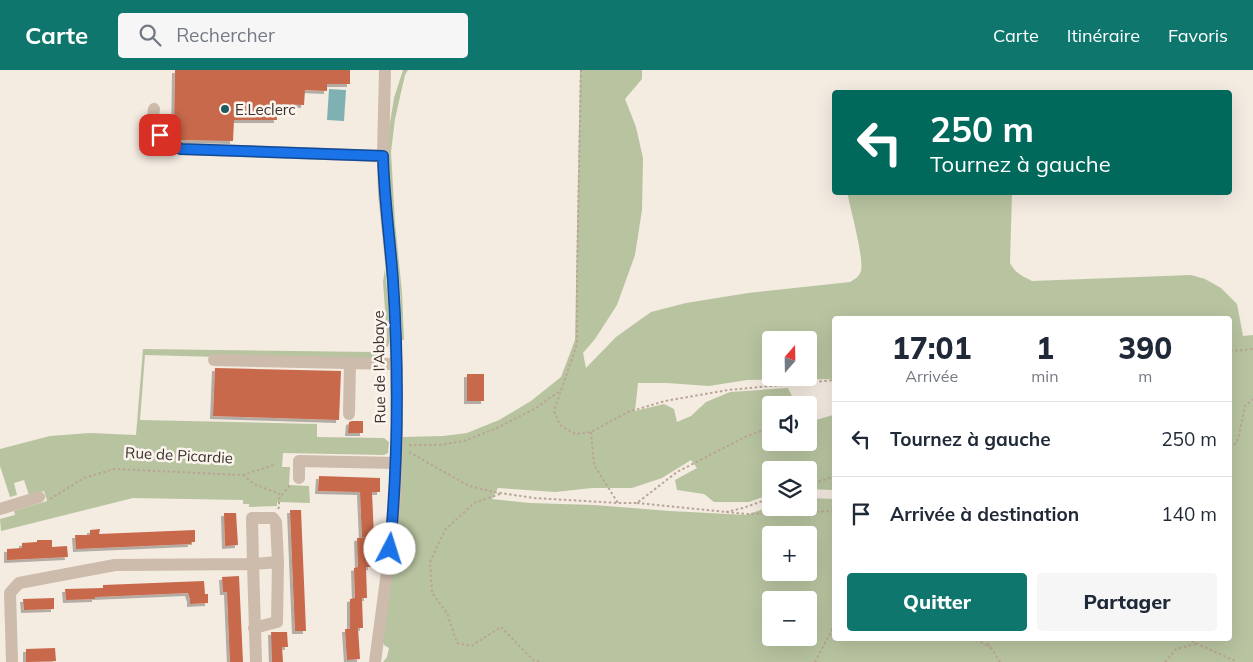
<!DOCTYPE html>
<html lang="fr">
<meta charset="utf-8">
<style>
body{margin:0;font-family:Mulish,sans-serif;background:#f6f6f7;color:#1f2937;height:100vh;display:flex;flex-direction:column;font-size:19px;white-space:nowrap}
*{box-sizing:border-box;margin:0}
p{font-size:16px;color:#747a83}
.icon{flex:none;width:28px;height:28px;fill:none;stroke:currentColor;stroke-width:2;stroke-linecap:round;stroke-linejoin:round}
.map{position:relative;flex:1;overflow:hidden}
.side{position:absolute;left:832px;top:246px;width:400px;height:325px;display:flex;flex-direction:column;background:#fff;border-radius:5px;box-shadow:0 5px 20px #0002}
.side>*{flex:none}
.top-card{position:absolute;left:832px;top:20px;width:400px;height:105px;border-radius:5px;box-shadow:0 5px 20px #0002;background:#00695c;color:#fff;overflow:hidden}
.needle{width:32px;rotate:20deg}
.controls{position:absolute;left:762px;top:261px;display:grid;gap:10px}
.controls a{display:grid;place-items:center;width:55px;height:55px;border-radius:5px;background:#fff;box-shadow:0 5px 20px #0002;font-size:25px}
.pin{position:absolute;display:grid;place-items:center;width:42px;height:42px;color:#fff;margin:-21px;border-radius:10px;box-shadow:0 2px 8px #0006}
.me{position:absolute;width:55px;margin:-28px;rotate:5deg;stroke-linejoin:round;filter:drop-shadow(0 0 4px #0008)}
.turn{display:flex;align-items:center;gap:18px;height:105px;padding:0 15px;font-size:22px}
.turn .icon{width:65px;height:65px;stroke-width:2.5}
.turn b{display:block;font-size:35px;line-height:42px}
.eta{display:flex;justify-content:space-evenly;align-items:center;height:85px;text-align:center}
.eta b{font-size:30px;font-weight:800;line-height:35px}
.button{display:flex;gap:10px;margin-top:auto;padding:10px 15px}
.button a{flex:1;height:58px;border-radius:5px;background:#0f766e;color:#fff;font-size:20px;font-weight:800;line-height:58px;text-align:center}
.button a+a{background:#f6f6f7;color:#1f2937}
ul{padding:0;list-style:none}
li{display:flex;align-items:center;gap:15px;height:75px;padding:0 15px;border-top:1px solid #e0e1e3}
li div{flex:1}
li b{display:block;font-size:19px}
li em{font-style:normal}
header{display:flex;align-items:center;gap:30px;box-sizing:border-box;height:70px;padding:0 25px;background:#0f766e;color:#fff}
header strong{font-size:24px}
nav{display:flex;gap:28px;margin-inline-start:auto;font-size:18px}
.search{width:350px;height:45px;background:#f6f6f7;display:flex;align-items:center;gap:12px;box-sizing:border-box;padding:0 18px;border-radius:5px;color:#747a83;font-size:19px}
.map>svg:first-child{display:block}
.green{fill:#b8c4a0;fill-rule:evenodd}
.water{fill:#7fb0b2}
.building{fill:#c8694b;filter:url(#shadow)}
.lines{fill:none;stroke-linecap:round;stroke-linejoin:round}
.path{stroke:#b9a596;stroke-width:2;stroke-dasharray:2.5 2.5;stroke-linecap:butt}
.minor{stroke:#cdbbac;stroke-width:12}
.route-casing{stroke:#114b97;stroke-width:12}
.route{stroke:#1a73e8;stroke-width:9}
.poi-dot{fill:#1f5a5e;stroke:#fbf5ee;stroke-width:2}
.labels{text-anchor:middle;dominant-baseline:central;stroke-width:5;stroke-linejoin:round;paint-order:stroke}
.poi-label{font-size:15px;fill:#3b302b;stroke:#fbf5ee;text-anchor:start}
.street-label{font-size:15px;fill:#3b302b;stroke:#fbf5ee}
</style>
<header>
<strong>Carte</strong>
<div class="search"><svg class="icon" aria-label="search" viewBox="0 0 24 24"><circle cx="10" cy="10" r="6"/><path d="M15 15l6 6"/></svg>Rechercher</div>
<nav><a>Carte</a><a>Itinéraire</a><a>Favoris</a></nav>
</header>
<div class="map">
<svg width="1253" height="592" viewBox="0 0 1253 592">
<defs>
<filter id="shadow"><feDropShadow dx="-3" dy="3" stdDeviation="0" flood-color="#0004"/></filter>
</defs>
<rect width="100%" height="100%" fill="#f4ebe1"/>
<!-- green -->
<path class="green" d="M 403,0 L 408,0 L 405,5 L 395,49 L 391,82 L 395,153 L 402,222 L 404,270 L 402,270 L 400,218 L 390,134 L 388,65 L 394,28 Z
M 580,0 L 642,0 L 642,9 L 625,29 L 636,57 L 643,88 L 642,140 L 635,185 L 617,235 L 595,269 L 583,283 L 586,298 L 616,267 L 651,242 L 686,233 L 748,223 L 850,212 C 855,209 859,207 861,201 C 864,188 851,141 848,126 L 848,122 L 1012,123 L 1010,193 C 1016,204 1022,206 1032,211 L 1191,205 L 1205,209 L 1221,218 L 1237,234 L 1243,266 L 1253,265 L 1253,592 L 383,592 L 387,587 L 389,578 L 384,575 L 382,569 L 402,367 L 443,366 L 467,363 L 499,350 L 531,331 L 561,307 L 575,270 ZM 835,249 L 1230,249 L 1230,569 L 835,569 L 835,429 L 809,428 L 809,438 L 771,438 L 771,436 L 747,445 L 670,441 L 594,435 L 530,433 L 492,429 L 498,418 L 555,422 L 592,418 L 632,418 L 662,408 L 691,390 L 697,398 L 675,410 L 677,420 L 704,424 L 714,432 L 749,432 L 771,424 L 771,400 L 809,400 L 809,419 L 835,420 L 835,351 L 833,345 L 809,352 L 809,372 L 771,372 L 771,335 L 789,335 L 793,328 L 788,318 L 730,322 L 706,332 L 691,346 L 677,352 L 674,339 L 664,334 L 635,341 L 638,313 L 667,313 L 709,316 L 747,310 L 835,309 ZM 771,270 L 809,270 L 809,308 L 771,308 ZM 771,465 L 809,465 L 809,502 L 771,502 ZM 771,530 L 809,530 L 809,568 L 771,568 Z
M 385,198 C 386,211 393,267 388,276 C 383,284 375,287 366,291 L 145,285 L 140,350 L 317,354 L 317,367 L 384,368 L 389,372 L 388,383 L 384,385 L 283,383 L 282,397 L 290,397 L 289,415 L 309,416 L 310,433 L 277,432 L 277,436 L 249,437 L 249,434 L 243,434 L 243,430 L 133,428 L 1,461 L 0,449 L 15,445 L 14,441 L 47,431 L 44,421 L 29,425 L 24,410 L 14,413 L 17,425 L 10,427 L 0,396 L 0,379 L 50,366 L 90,363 L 136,365 L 143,279 L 372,282 L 379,280 L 384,276 L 387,267 L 383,212 Z"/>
<!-- water -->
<path class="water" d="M 329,19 L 346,20 L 344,51 L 327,50 Z"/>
<!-- building -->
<path class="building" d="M 175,0 L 350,0 L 350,14 L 327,14 L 327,21 L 305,20 L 304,35 L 276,34 L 277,50 L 234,50 L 233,71 L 181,70 L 174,66 Z
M 215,298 L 341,301 L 339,350 L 213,346 Z
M 467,304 L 484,304 L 484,331 L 467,331 Z
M 352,351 L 363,351 L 363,363 L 348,363 L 349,352 Z
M 319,406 L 380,408 L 380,422 L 372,422 L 374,467 L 362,467 L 360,422 L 318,421 Z
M 290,440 L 301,440 L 306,561 L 295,561 Z
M 224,443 L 236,443 L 238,475 L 225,476 Z
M 100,459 L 99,464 L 195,460 L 195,472 L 191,472 L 191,474 L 76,479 L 75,465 L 90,465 L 90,460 Z
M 369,467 L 371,497 L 366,497 L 367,528 L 362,528 L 363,558 L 358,558 L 360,589 L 347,590 L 345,559 L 350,559 L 350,529 L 355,528 L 354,498 L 358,497 L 357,468 Z
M 37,470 L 52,470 L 52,477 L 67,476 L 68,487 L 7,490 L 7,479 L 22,478 L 22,473 L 37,472 Z
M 239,506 L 243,592 L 230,592 L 227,522 L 223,522 L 222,507 Z
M 204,511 L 205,524 L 208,524 L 208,533 L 190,534 L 190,529 L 188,523 L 95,527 L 95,529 L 66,530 L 65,519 L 103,518 L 103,515 Z
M 54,528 L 54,539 L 24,540 L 23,529 Z
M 271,562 L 287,562 L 288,577 L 282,577 L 283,592 L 272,592 Z
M 55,578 L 56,591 L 26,592 L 26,579 Z"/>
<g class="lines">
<!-- path -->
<path class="path" d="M 581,0 L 577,205 L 577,270 L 576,277 L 554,341 L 560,355 L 575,364 L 591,362 L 628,342 L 665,331 L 728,320 L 835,310
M 1230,281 L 1253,279
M 591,362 L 594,395 L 618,433
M 409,375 L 440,375 L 464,371 L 495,359 L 536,338 L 561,320
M 1230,378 L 1237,372 L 1239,365 L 1245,336 L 1253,329
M 409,382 L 469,416 L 494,422 L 534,428 L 618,433 L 637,433 L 677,402 L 745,367 L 771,357
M 243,405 L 254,414 L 282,425
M 809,415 L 835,406
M 500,424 L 474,433 L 445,460 L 430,492 L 432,523 L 447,543 L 457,573 L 471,576 L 501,557 L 533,590 L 540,592
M 50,429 L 84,408 L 114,399 L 243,405 L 274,395
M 637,433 L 746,444 L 835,441
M 278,439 L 279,437 L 279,429 L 290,415
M 726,442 L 743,438 L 771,428
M 971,569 L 976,570 L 990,577
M 985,569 L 1000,592
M 1187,569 L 1237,592
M 815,592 L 835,554
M 1165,592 L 1176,579 L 1196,574"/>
<!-- minor -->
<path class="minor" d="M 154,39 L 152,52 C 161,66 165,73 181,79 L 383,86
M 214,290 L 396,294
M 349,344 L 350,293
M 299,408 L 299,391 L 396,393
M 0,439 L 39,427
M 254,558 L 277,552 L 278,492 L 253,494 L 256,592
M 12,592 L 10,523 L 19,513 L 115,495 L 253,494 L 252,448 L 273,448 L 276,452 L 278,492
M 375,592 L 390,479 L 395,431 L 397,376 L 396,283 L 393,211 L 384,124 L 383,86 L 385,0"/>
</g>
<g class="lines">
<defs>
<path id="route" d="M 160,65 L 170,75 L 181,79 L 383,86 C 384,128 390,169 393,211 C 399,300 398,390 390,479"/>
</defs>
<!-- route casing -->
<use href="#route" class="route-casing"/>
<!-- route -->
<use href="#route" class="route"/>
</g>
<!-- markers -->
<circle class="poi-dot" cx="225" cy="39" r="5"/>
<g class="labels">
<!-- poi labels -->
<g class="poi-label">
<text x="235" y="39">E.Leclerc</text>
</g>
<!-- street labels -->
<g class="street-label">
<text transform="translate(379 297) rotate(-91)">Rue de l'Abbaye</text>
<text transform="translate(179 385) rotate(3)">Rue de Picardie</text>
</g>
</g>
</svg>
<div class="controls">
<a><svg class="needle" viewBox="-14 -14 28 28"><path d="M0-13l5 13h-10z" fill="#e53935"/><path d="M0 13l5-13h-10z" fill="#747a83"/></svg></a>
<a><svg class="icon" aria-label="sound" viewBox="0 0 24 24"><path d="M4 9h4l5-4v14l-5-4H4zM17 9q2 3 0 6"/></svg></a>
<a><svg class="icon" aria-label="layers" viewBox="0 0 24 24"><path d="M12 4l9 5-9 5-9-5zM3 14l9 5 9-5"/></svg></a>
<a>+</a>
<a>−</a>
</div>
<div class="pin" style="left:160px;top:65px;background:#d93025"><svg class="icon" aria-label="arrive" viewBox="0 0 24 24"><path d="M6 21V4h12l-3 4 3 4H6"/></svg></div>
<svg class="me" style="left:390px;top:479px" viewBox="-20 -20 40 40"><circle r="19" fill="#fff"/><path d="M0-13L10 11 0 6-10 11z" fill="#1a73e8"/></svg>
<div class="top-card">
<div class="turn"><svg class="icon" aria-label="left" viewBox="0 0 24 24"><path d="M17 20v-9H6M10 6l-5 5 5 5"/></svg><div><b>250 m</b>Tournez à gauche</div></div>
</div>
<section class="side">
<div class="eta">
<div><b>17:01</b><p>Arrivée</p></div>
<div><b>1</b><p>min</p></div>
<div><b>390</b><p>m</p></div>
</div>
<ul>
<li><svg class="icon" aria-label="left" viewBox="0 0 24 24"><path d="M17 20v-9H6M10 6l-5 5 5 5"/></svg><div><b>Tournez à gauche</b></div><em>250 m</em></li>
<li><svg class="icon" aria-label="arrive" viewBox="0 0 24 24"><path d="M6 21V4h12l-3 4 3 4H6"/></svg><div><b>Arrivée à destination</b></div><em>140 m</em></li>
</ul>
<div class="button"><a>Quitter</a><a>Partager</a></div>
</section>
</div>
